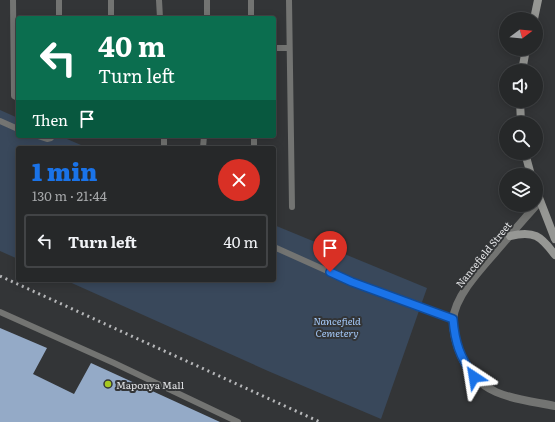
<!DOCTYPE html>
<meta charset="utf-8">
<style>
body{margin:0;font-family:Literata,serif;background:#323435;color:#f1f3f6;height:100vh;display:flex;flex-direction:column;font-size:15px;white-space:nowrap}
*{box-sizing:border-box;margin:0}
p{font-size:13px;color:#a4a6a8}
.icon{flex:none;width:22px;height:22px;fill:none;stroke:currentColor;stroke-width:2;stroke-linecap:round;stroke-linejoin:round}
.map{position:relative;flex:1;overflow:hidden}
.panel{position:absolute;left:16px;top:146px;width:260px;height:136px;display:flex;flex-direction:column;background:#262829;border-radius:4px;box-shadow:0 2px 10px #0003,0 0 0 1px #424446}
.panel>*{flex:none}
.banner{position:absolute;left:16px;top:16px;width:260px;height:122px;border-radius:4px;box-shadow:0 2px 10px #0003,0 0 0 1px #424446;background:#0b6e4f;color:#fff;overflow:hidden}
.needle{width:26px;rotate:74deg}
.fabs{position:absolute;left:499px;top:12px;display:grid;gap:8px}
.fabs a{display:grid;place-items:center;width:44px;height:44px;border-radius:50%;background:#262829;box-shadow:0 2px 10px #0003,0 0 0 1px #424446;font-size:20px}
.pin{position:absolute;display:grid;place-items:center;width:34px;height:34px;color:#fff;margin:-41px -17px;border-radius:50% 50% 50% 0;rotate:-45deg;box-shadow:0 0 4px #0007}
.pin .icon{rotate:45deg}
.me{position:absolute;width:44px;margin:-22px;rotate:327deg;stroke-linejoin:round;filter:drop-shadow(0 0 3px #0008)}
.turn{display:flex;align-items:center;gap:14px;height:84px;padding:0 16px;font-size:18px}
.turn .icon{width:52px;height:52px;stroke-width:2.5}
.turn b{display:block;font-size:28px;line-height:34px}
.then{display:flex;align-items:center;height:38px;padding:0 16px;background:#0003;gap:8px;font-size:15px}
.round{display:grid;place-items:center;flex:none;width:42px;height:42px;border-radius:21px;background:#323435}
.headline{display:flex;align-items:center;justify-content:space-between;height:68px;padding:0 16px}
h1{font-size:24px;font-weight:800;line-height:30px;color:#1a73e8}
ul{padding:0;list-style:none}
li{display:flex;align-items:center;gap:12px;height:54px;margin:0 8px 6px;padding:0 8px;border:2px solid #424446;border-radius:4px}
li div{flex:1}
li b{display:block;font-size:15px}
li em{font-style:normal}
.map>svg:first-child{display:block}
.green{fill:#39485b}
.building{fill:#94aac7}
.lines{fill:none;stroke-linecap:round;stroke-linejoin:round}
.service{stroke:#737472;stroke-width:6}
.minor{stroke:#737472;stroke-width:8}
.secondary{stroke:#969794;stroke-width:8}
.rail{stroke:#b6b7b9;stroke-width:3;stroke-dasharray:2 4;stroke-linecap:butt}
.route-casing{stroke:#114b97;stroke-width:10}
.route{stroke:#1a73e8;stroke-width:7}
.poi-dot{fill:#a6c820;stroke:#333537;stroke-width:1.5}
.labels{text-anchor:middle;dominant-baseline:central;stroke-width:4;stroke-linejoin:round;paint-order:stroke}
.street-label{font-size:10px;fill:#e3e4e6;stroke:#333537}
.park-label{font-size:10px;font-style:italic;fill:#a6cbfb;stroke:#333537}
.poi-label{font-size:10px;fill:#e3e4e6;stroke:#333537;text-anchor:start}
</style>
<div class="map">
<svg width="555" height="422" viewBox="0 0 555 422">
<rect width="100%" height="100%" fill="#333537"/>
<!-- green -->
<path class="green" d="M 0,110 L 18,118 L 18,136 L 60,136 L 88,148 L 18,148 L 18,259 L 0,251 Z
M 274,225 L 427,288 L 381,419 L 268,371 L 65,280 L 274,280 Z"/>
<!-- building -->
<path class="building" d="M 0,328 L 47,348 L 33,374 L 74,394 L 91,363 L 220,422 L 0,422 Z"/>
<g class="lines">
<!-- service -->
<path class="service" d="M 13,0 L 14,96 L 18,98
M 111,0 L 111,18
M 159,0 L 160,18
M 207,0 L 207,18
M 289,0 L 292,207
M 59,18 L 59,0
M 251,18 L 251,0
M 274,48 L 289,48
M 0,121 L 18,129
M 38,136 L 47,139 L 51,138 L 52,136
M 164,136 L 164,148
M 254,136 L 254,148
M 203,148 L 204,136
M 274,247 L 352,282 L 453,319
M 0,312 L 114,363 L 238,422"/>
<!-- minor -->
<path class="minor" d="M 540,201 C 530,212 520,224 510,235 C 493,257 455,291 453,320 C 453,331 456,345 461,356 C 468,372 479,384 496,392 C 514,400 536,402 555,406"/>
<!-- secondary -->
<path class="secondary" d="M 534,19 L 538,0
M 522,71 L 526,49
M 520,101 L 521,123
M 525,153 L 531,175
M 536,190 L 555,239
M 510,236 C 534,230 541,236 555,255"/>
<!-- rail -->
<path class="rail" d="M 0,276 L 320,422"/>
</g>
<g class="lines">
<defs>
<path id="route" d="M 330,272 L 352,282 L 453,319 C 455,343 460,357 474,377"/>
</defs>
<!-- route casing -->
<use href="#route" class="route-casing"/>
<!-- route -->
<use href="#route" class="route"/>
</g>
<!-- markers -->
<circle class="poi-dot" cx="108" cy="384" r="4"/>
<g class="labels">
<!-- street labels -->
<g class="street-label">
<text transform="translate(483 254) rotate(-51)">Nancefield Street</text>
</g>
<!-- park labels -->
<g class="park-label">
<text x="337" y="320">Nancefield<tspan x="337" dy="12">Cemetery</tspan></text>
</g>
<!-- poi labels -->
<g class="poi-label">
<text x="116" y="384">Maponya Mall</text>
</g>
</g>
</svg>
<div class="fabs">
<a><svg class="needle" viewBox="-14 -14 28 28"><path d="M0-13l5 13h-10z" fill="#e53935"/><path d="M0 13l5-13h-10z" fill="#a4a6a8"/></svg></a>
<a><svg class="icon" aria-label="sound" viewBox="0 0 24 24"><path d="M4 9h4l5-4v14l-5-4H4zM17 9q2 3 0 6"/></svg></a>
<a><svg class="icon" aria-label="search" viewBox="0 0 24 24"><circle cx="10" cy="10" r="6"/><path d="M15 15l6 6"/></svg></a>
<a><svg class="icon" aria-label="layers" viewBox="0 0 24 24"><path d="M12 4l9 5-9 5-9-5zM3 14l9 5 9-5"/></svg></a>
</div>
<div class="pin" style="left:330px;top:272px;background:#d93025"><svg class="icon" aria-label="arrive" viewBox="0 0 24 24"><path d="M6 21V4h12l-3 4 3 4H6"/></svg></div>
<svg class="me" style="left:474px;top:377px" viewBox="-20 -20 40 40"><path d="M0-17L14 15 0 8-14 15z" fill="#1a73e8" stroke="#fff" stroke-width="4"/></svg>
<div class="banner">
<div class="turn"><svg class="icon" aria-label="left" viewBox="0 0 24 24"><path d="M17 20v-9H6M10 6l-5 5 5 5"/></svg><div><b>40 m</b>Turn left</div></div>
<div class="then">Then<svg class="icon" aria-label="arrive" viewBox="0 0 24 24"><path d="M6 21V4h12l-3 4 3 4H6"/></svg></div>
</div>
<section class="panel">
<div class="headline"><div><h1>1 min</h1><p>130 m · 21:44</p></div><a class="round" style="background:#d93025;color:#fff"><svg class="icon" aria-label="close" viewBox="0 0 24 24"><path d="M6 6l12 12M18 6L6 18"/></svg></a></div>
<ul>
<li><svg class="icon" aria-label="left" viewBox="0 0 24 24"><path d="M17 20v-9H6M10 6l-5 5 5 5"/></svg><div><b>Turn left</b></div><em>40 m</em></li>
</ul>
</section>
</div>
